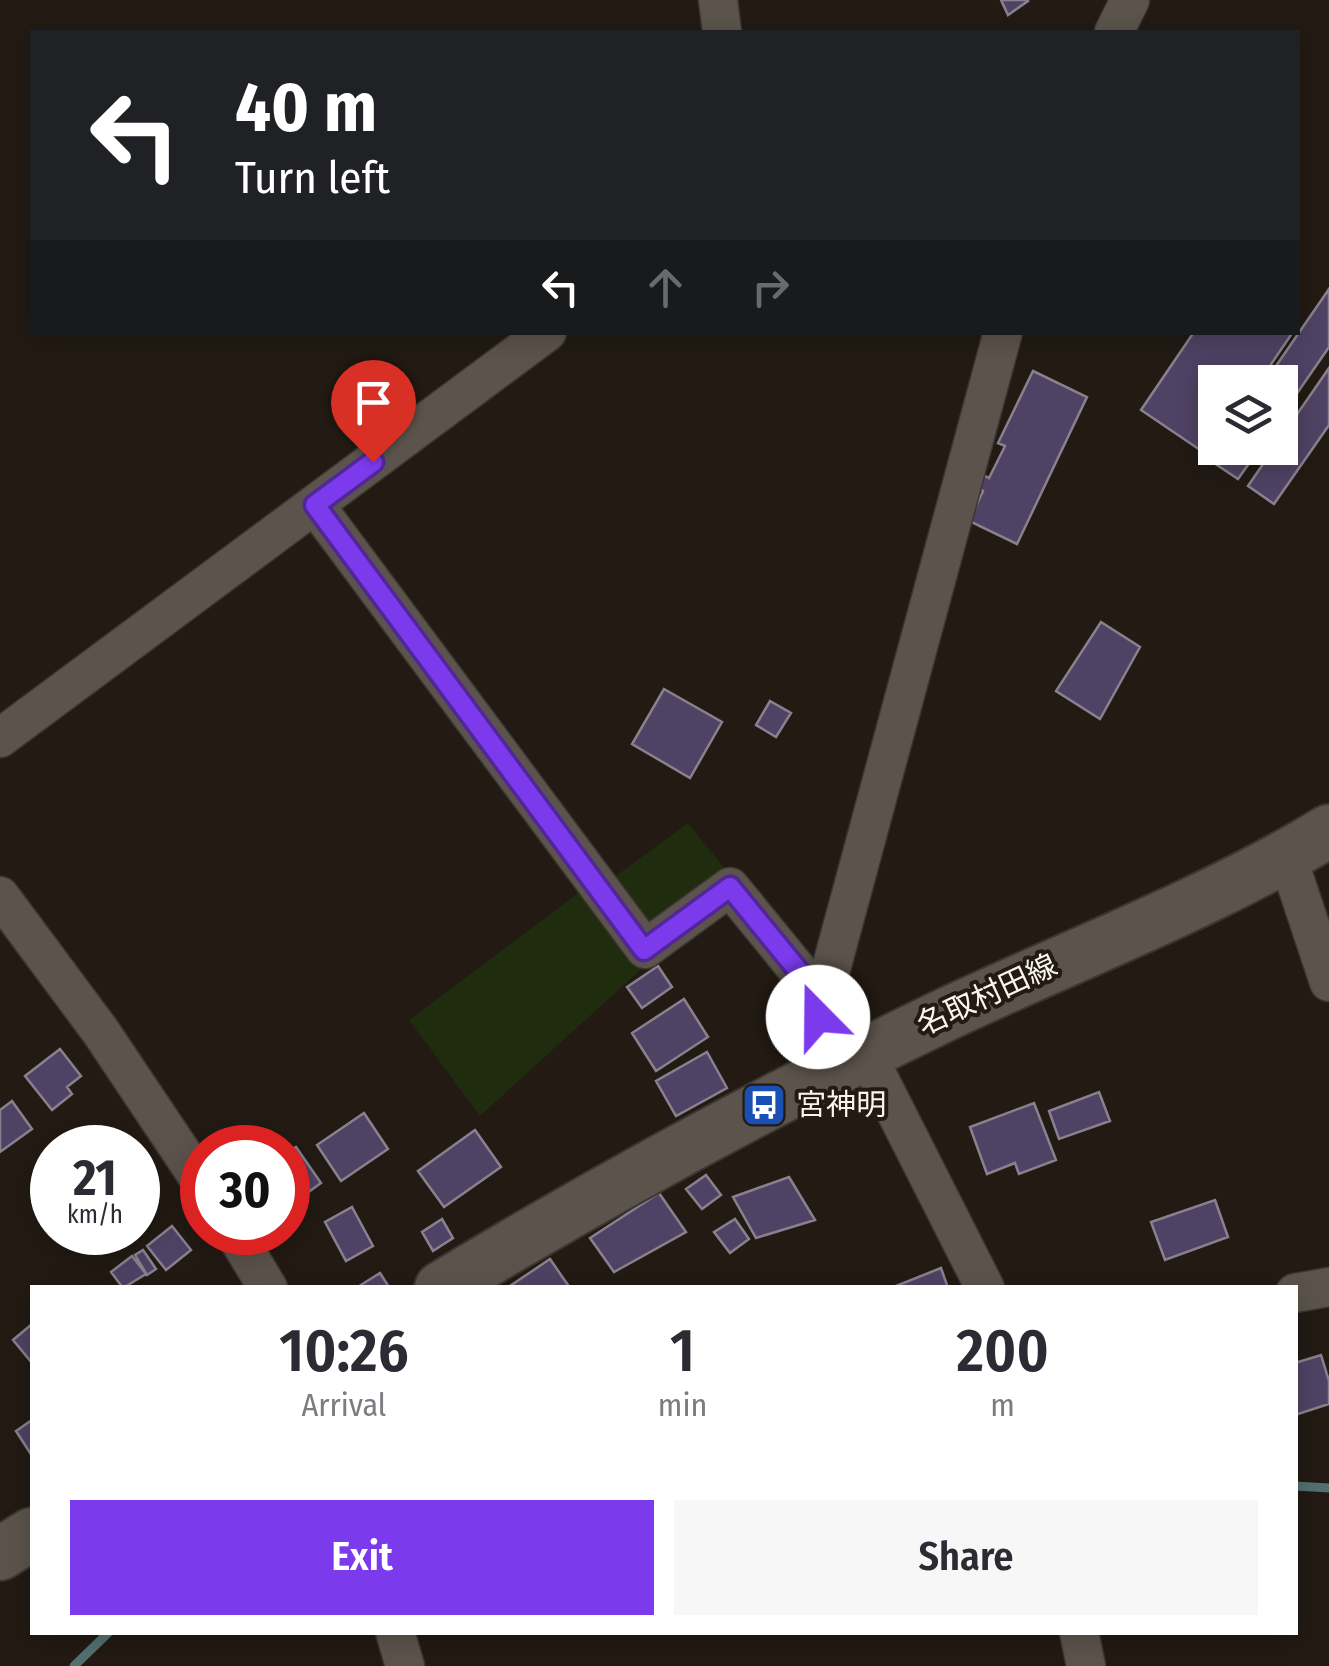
<!DOCTYPE html>
<meta charset="utf-8">
<style>
body{margin:0;font-family:"Fira Sans Condensed","Noto Sans JP",sans-serif;background:#f7f7f7;color:#2b2b33;height:100vh;display:flex;flex-direction:column;font-size:38px;white-space:nowrap}
*{box-sizing:border-box;margin:0}
p{font-size:32px;color:#7c7c81}
.icon{flex:none;width:55px;height:55px;fill:none;stroke:currentColor;stroke-width:2;stroke-linecap:round;stroke-linejoin:round}
.map{position:relative;flex:1;overflow:hidden}
.side{position:absolute;left:30px;top:1285px;width:1268px;height:350px;display:flex;flex-direction:column;background:#fff;border-radius:0px;box-shadow:0 5px 25px #0003}
.side>*{flex:none}
.banner{position:absolute;left:30px;top:30px;width:1270px;height:305px;border-radius:0px;box-shadow:0 5px 25px #0003;background:#202124;color:#fff;overflow:hidden}
.controls{position:absolute;left:1198px;top:365px;display:grid;gap:20px}
.controls a{display:grid;place-items:center;width:100px;height:100px;border-radius:0px;background:#fff;box-shadow:0 5px 25px #0003;font-size:50px}
.speed{position:absolute;left:30px;top:1125px;display:flex;gap:20px;font-size:50px;font-weight:700;text-align:center}
.speed>*{display:grid;place-content:center;width:130px;height:130px;border-radius:50%;background:#fff;box-shadow:0 5px 25px #0003;line-height:1}
.speed small{font-size:25px;font-weight:400}
.speed .limit{border:15px solid #d22;background:#fff;color:#111}
.pin{position:absolute;display:grid;place-items:center;width:85px;height:85px;color:#fff;margin:-102px -42px;border-radius:50% 50% 50% 0;rotate:-45deg;box-shadow:0 0 10px #0007}
.pin .icon{rotate:45deg}
.me{position:absolute;width:110px;margin:-55px;rotate:338deg;stroke-linejoin:round;filter:drop-shadow(0 0 8px #0008)}
.turn{display:flex;align-items:center;gap:35px;height:210px;padding:0 40px;font-size:45px}
.turn .icon{width:130px;height:130px;stroke-width:2.5}
.turn b{display:block;font-size:70px;line-height:85px}
.lanes{display:flex;align-items:center;height:95px;padding:0 40px;background:#0003;justify-content:center;gap:50px;direction:ltr}
.lanes .off{opacity:.35}
.eta{display:flex;justify-content:space-evenly;align-items:center;height:170px;text-align:center}
.eta b{font-size:60px;font-weight:600;line-height:70px}
.button{display:flex;gap:20px;margin-top:auto;padding:20px 40px}
.button a{flex:1;height:115px;border-radius:0px;background:#7c3aed;color:#fff;font-size:40px;font-weight:600;line-height:115px;text-align:center}
.button a+a{background:#f7f7f7;color:#2b2b33}
.map>svg:first-child{display:block}
.green{fill:#1f2c0e}
.lines{fill:none;stroke-linecap:round;stroke-linejoin:round}
.stream{stroke:#537070;stroke-width:9}
.building{fill:#504264;stroke:#87828d;stroke-width:2.5}
.street-casing{stroke:#3b3631;stroke-width:41}
.secondary-casing{stroke:#3b3631;stroke-width:56}
.street{stroke:#5c544c;stroke-width:38}
.secondary{stroke:#5c544c;stroke-width:52}
.route-casing{stroke:#51269a;stroke-width:25}
.route{stroke:#7c3aed;stroke-width:18}
.labels{text-anchor:middle;dominant-baseline:central;stroke-width:8;stroke-linejoin:round;paint-order:stroke}
.street-label{font-size:30px;fill:#f9f4ef;stroke:#221a13}
.poi-label{font-size:30px;fill:#f9f4ef;stroke:#221a13;text-anchor:start}
</style>
<div class="map">
<svg width="1329" height="1666" viewBox="0 0 1329 1666">
<rect width="100%" height="100%" fill="#221a13"/>
<!-- green -->
<path class="green" d="M 688,823 L 738,885 L 653,928 L 610,880 Z
M 589,885 L 648,963 L 480,1116 L 409,1020 Z"/>
<g class="lines">
<!-- stream -->
<path class="stream" d="M 1295,1486 L 1329,1488
M 74,1666 L 109,1632"/>
</g>
<!-- building -->
<path class="building" d="M 1001,0 L 1027,0 L 1028,1 L 1008,15 Z
M 1329,289 L 1329,347 L 1280,418 L 1280,382 L 1265,382 Z
M 1194,332 L 1293,332 L 1259,382 L 1215,382 L 1215,446 L 1209,456 L 1141,410 Z
M 1329,368 L 1329,425 L 1274,504 L 1248,486 L 1274,448 L 1280,448 L 1280,439 Z
M 1033,371 L 1087,397 L 1017,544 L 969,521 L 983,491 L 978,488 L 983,475 L 989,478 L 1005,446 L 998,443 Z
M 1221,448 L 1260,448 L 1238,479 L 1211,461 Z
M 1101,622 L 1140,647 L 1100,719 L 1056,691 Z
M 664,689 L 722,722 L 690,778 L 632,744 Z
M 770,701 L 791,713 L 776,737 L 756,725 Z
M 658,966 L 672,987 L 642,1008 L 627,987 Z
M 684,999 L 708,1037 L 656,1071 L 632,1033 Z
M 60,1049 L 81,1076 L 67,1087 L 72,1094 L 52,1110 L 25,1076 Z
M 707,1052 L 727,1088 L 676,1116 L 656,1081 Z
M 1099,1092 L 1110,1121 L 1059,1139 L 1049,1111 Z
M 12,1101 L 32,1129 L 0,1152 L 0,1110 Z
M 1034,1103 L 1056,1160 L 1019,1174 L 1015,1163 L 987,1174 L 970,1127 Z
M 364,1113 L 388,1149 L 341,1181 L 317,1145 Z
M 475,1130 L 501,1167 L 444,1207 L 418,1171 Z
M 296,1147 L 321,1183 L 288,1207 L 288,1152 Z
M 706,1175 L 721,1195 L 702,1209 L 686,1189 Z
M 789,1177 L 815,1220 L 756,1238 L 733,1197 Z
M 659,1193 L 686,1232 L 614,1272 L 590,1238 Z
M 1215,1200 L 1228,1237 L 1165,1260 L 1151,1222 Z
M 352,1207 L 373,1246 L 346,1261 L 325,1222 Z
M 442,1219 L 453,1238 L 433,1251 L 422,1232 Z
M 735,1219 L 749,1239 L 730,1253 L 714,1232 Z
M 172,1226 L 191,1250 L 166,1270 L 147,1246 Z
M 143,1250 L 156,1269 L 147,1275 L 135,1255 Z
M 132,1256 L 146,1274 L 123,1288 L 111,1272 Z
M 550,1259 L 570,1288 L 510,1286 Z
M 941,1268 L 948,1288 L 891,1288 Z
M 380,1273 L 389,1287 L 356,1288 Z
M 32,1324 L 32,1363 L 13,1340 Z
M 1321,1355 L 1329,1381 L 1329,1404 L 1295,1415 L 1295,1363 Z
M 32,1420 L 32,1456 L 16,1431 Z"/>
<g class="lines">
<defs>
<path id="street" d="M 718,0 L 722,32
M 1114,32 L 1130,0
M 315,505 L 645,949 L 730,887 L 823,1001
M 0,738 L 547,332
M 1287,856 L 1329,982
M 0,896 L 101,1032 L 202,1183
M 866,1053 L 985,1288
M 830,1070 L 818,1017 L 1003,332
M 234,1232 L 268,1288
M 1295,1293 L 1329,1287
M 395,1632 L 405,1666
M 1079,1632 L 1086,1666"/>
<path id="secondary" d="M 441,1288 C 606,1188 774,1097 947,1014 C 1074,954 1209,904 1329,831
M 0,1554 L 32,1534"/>
</defs>
<!-- street casing -->
<use href="#street" class="street-casing"/>
<!-- secondary casing -->
<use href="#secondary" class="secondary-casing"/>
<!-- street -->
<use href="#street" class="street"/>
<!-- secondary -->
<use href="#secondary" class="secondary"/>
</g>
<g class="lines">
<defs>
<path id="route" d="M 373,462 L 315,505 L 644,950 L 730,887 L 823,1001 L 818,1017"/>
</defs>
<!-- route casing -->
<use href="#route" class="route-casing"/>
<!-- route -->
<use href="#route" class="route"/>
</g>
<!-- icons -->
<defs>
<symbol id="bus-square" viewBox="-11 -11 22 22"><rect x="-9" y="-9" width="18" height="18" rx="4" fill="#1a4fb4" stroke="#221a13"/><path d="M-5-6H5V4H4V6H2V4H-2V6H-4V4H-5ZM-3.5-4V0h7V-4ZM-3.5 1.2v1.5H-2V1.2ZM2 1.2v1.5H3.5V1.2Z" fill="#fff"/></symbol>
</defs>
<g fill-rule="evenodd">
<use href="#bus-square" x="739" y="1080" width="50" height="50"/>
</g>
<g class="labels">
<!-- street labels -->
<g class="street-label">
<text transform="translate(987 995) rotate(-25)">名取村田線</text>
</g>
<!-- poi labels -->
<g class="poi-label">
<text x="796" y="1105">宮神明</text>
</g>
</g>
</svg>
<div class="controls">
<a><svg class="icon" aria-label="layers" viewBox="0 0 24 24"><path d="M12 4l9 5-9 5-9-5zM3 14l9 5 9-5"/></svg></a>
</div>
<div class="speed"><div>21<small>km/h</small></div><div class="limit">30</div></div>
<div class="pin" style="left:373px;top:462px;background:#d93025"><svg class="icon" aria-label="arrive" viewBox="0 0 24 24"><path d="M6 21V4h12l-3 4 3 4H6"/></svg></div>
<svg class="me" style="left:818px;top:1017px" viewBox="-20 -20 40 40"><circle r="19" fill="#fff"/><path d="M0-13L10 11 0 6-10 11z" fill="#7c3aed"/></svg>
<div class="banner">
<div class="turn"><svg class="icon" aria-label="left" viewBox="0 0 24 24"><path d="M17 20v-9H6M10 6l-5 5 5 5"/></svg><div><b>40 m</b>Turn left</div></div>
<div class="lanes"><svg class="icon" aria-label="left" viewBox="0 0 24 24"><path d="M17 20v-9H6M10 6l-5 5 5 5"/></svg><svg class="icon off" aria-label="ahead" viewBox="0 0 24 24"><path d="M12 20V5M6 11l6-6 6 6"/></svg><svg class="icon off" aria-label="right" viewBox="0 0 24 24"><path d="M7 20v-9h11M14 6l5 5-5 5"/></svg></div>
</div>
<section class="side">
<div class="eta">
<div><b>10:26</b><p>Arrival</p></div>
<div><b>1</b><p>min</p></div>
<div><b>200</b><p>m</p></div>
</div>
<div class="button"><a>Exit</a><a>Share</a></div>
</section>
</div>
